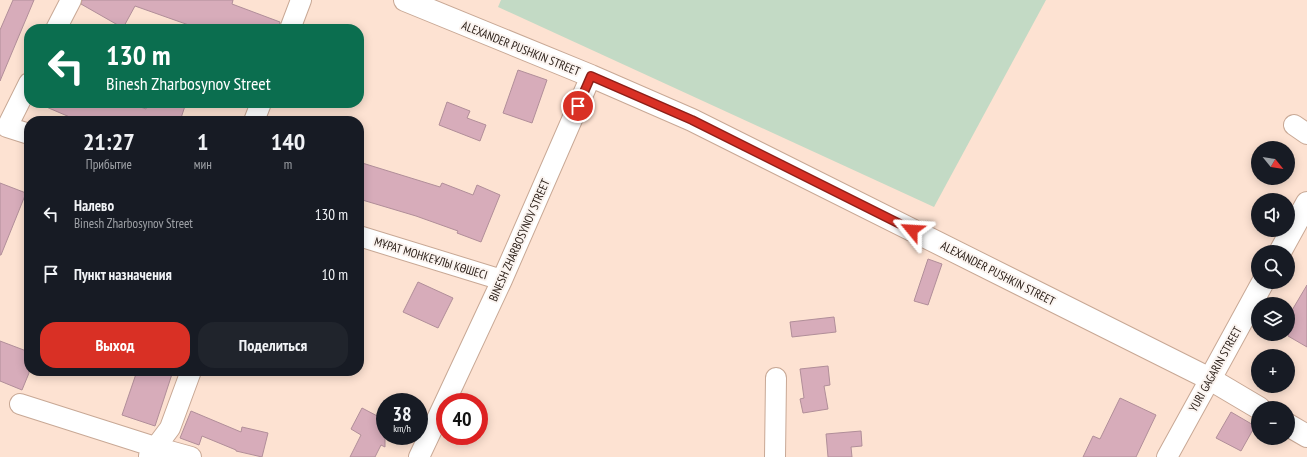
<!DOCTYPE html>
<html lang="ru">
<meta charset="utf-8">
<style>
body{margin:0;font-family:"PT Sans Narrow",sans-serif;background:#20242c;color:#f1f3f6;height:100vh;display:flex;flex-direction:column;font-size:15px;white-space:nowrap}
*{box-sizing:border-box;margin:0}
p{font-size:13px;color:#9ea1a6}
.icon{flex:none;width:22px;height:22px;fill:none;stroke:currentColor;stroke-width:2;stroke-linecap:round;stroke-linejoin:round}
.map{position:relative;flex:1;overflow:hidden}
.panel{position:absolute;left:24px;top:116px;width:340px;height:260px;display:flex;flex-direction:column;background:#171b24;border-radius:16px;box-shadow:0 2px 10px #0003}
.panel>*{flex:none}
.hud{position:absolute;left:24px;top:24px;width:340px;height:84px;border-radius:16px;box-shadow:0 2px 10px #0003;background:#0b6e4f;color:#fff;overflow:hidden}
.needle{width:26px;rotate:120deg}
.fabs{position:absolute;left:1251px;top:141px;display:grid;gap:8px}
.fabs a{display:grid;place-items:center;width:44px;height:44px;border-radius:50%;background:#171b24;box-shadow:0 2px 10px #0003;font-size:20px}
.speed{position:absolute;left:376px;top:393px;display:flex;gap:8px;font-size:20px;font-weight:700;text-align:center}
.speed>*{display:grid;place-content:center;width:52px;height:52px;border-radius:50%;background:#171b24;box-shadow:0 2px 10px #0003;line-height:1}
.speed small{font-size:10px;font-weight:400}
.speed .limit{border:6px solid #d22;background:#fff;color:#111}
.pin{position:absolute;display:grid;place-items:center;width:34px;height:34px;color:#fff;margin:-17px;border:2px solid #fff;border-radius:50%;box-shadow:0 1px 4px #0007}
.me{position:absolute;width:44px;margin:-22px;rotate:297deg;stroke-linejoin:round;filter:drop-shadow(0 0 3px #0008)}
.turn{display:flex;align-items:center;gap:14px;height:84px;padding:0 16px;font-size:18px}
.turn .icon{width:52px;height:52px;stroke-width:2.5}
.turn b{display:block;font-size:28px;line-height:34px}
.eta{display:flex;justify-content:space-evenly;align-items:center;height:68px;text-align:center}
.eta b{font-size:24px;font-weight:700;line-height:28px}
.action{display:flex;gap:8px;margin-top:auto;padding:8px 16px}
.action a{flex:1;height:46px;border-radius:16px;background:#d93025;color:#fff;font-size:16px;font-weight:700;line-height:46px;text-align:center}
.action a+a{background:#20242c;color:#f1f3f6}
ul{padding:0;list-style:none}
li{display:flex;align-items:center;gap:12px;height:60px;padding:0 16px}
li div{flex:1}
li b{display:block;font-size:15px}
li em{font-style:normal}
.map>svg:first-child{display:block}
.green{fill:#c3dac5}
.building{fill:#d7acba;stroke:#b18e99}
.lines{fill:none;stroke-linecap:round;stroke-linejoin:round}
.minor-casing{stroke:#c8a895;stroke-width:22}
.tertiary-casing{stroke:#c8a895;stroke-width:24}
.minor{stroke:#fff;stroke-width:20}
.tertiary{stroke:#fff;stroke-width:22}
.route-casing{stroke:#8d1f18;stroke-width:10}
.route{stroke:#d93025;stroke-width:7}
.labels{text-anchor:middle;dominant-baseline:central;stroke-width:4;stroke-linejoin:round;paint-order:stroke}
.street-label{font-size:12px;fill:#2d211a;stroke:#fbf4f0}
</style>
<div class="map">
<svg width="1307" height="457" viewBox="0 0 1307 457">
<rect width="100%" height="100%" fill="#fde2d2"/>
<!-- green -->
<path class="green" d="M 501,0 L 1046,0 L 934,207 L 498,7 Z"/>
<!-- building -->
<path class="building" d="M 13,0 L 34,0 L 0,81 L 0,30 Z
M 82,0 L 233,0 L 232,4 L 280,22 L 279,29 L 200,29 L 135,6 L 123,28 L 81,4 Z
M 518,70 L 547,80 L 532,123 L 503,113 Z
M 447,102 L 470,111 L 467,118 L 486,125 L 480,141 L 439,125 Z
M 37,103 L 130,103 L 146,109 L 148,103 L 175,103 L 185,106 L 180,121 L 79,121 Z
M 359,162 L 440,187 L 442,183 L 473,195 L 477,185 L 500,195 L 481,242 L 457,233 L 458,231 L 416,216 L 359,199 Z
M 0,183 L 26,193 L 1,255 L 0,255 Z
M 928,259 L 942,264 L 928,305 L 914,301 Z
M 418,282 L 453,298 L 438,328 L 403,312 Z
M 1307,285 L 1307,347 L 1288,336 L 1288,317 Z
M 834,317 L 836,332 L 792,337 L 790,322 Z
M 0,341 L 29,352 L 29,373 L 22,390 L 0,381 Z
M 828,366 L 830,385 L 824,386 L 828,409 L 803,413 L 800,399 L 804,398 L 800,369 Z
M 137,371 L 173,371 L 155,426 L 122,415 Z
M 1120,398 L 1156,415 L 1136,457 L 1083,457 L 1093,436 L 1100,439 Z
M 362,408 L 385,420 L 385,447 L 381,445 L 375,457 L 350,457 L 361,435 L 351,429 Z
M 191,411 L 241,432 L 242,427 L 268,433 L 262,457 L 236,451 L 236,450 L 202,436 L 199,445 L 180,438 Z
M 1231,412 L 1255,426 L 1241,451 L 1216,438 Z
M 861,431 L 862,446 L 851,447 L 852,457 L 828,457 L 826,434 Z"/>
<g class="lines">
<defs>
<path id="minor" d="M 56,29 L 71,0
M 290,29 L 301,0
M 29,83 L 7,127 L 29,134
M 254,121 L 261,103
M 1294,125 L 1307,134
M 359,236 L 502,280
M 445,402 L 502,280 L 591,76
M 20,404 L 155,447 L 191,457
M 149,456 L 170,428 L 191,371
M 419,457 L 445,402
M 775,457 L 776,378
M 1167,457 L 1210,379"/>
<path id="tertiary" d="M 405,0 L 591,76 L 692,120 L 1210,379 L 1259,408
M 1280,252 L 1307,203
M 1210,379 L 1263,282
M 1288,425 L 1307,436"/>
</defs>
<!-- minor casing -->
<use href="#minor" class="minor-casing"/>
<!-- tertiary casing -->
<use href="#tertiary" class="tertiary-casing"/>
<!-- minor -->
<use href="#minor" class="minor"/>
<!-- tertiary -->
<use href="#tertiary" class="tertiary"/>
</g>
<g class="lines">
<defs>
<path id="route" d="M 578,106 L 591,76 L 692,120 L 912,230"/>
</defs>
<!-- route casing -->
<use href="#route" class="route-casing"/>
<!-- route -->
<use href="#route" class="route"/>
</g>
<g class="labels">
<!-- street labels -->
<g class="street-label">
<text transform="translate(521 48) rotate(22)">ALEXANDER PUSHKIN STREET</text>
<text transform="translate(519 240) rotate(-66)">BINESH ZHARBOSYNOV STREET</text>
<text transform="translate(431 258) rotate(17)">МҰРАТ МОНКЕҰЛЫ КӨШЕСІ</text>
<text transform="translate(998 273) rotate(27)">ALEXANDER PUSHKIN STREET</text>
<text transform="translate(1215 369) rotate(-61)">YURI GAGARIN STREET</text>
</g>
</g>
</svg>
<div class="fabs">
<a><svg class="needle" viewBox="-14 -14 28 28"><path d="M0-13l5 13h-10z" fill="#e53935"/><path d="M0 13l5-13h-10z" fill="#9ea1a6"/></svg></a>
<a><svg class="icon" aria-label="sound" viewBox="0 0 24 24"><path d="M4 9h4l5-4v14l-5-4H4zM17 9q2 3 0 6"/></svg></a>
<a><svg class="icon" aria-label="search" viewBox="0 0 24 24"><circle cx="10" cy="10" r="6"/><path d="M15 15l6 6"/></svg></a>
<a><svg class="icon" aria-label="layers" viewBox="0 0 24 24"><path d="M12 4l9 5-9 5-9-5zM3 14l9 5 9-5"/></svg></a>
<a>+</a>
<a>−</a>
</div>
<div class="speed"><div>38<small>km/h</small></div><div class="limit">40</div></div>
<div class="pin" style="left:578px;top:106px;background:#d93025"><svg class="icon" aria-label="arrive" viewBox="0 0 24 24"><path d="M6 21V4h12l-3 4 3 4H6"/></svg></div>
<svg class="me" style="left:912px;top:230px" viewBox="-20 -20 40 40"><path d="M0-17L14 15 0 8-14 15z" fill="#d93025" stroke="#fff" stroke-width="4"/></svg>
<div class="hud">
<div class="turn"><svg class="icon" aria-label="left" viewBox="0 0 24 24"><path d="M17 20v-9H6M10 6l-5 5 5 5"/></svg><div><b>130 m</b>Binesh Zharbosynov Street</div></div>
</div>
<section class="panel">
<div class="eta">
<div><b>21:27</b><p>Прибытие</p></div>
<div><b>1</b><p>мин</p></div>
<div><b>140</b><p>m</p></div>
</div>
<ul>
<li><svg class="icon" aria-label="left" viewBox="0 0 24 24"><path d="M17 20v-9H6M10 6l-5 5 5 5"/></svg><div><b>Налево</b><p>Binesh Zharbosynov Street</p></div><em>130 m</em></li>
<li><svg class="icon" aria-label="arrive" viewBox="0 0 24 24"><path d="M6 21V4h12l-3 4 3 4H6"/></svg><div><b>Пункт назначения</b></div><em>10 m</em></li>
</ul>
<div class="action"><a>Выход</a><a>Поделиться</a></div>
</section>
</div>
